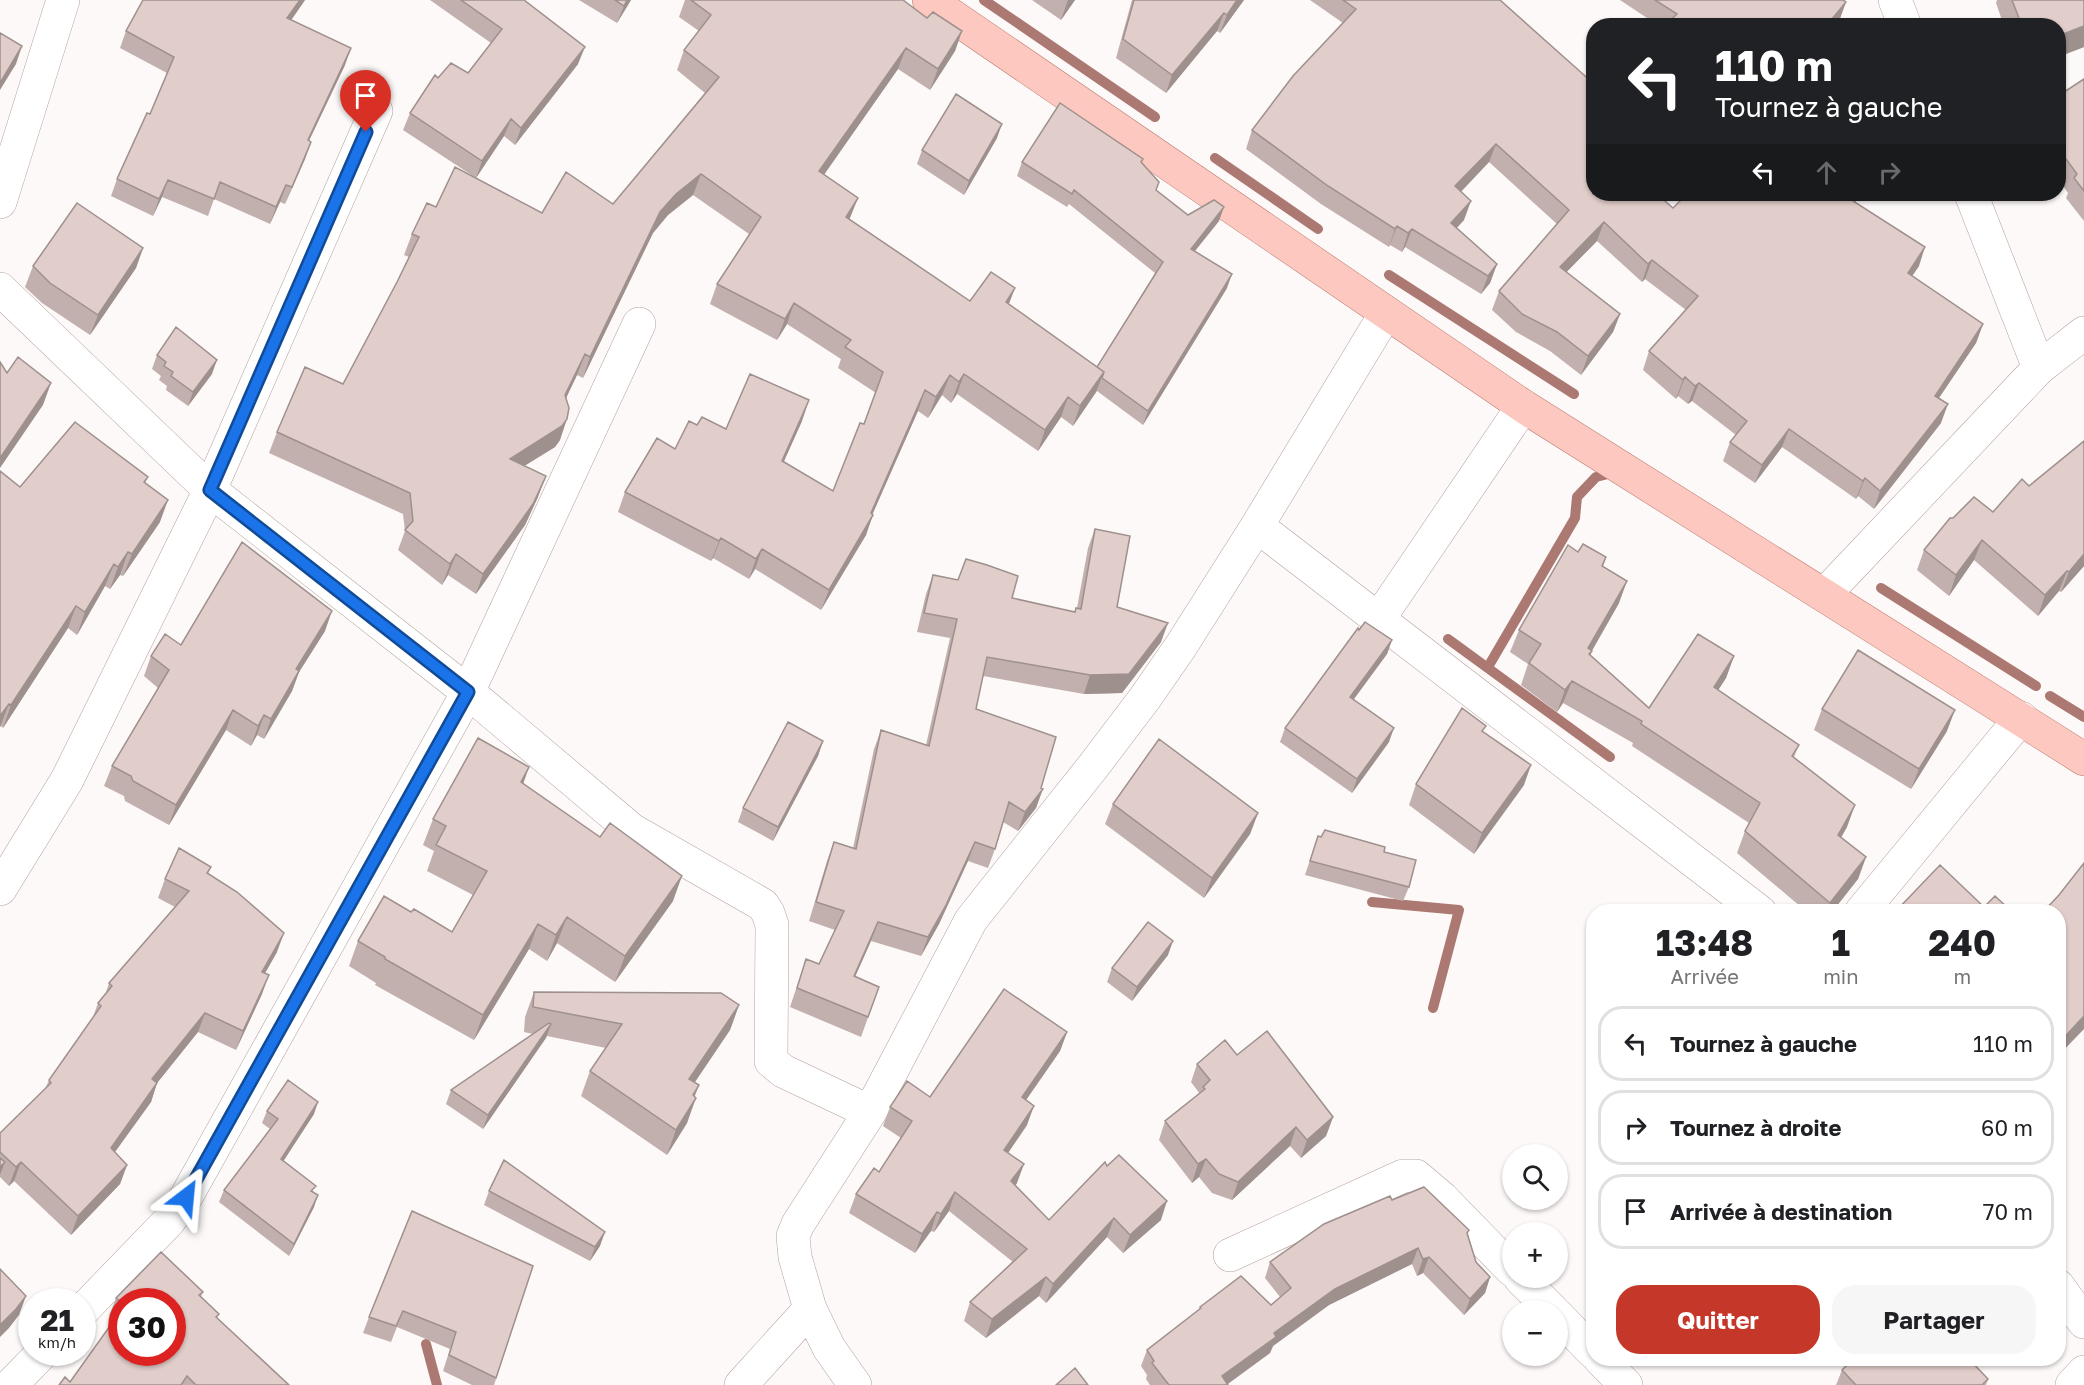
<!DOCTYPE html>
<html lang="fr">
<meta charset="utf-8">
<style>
body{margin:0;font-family:"Golos Text",sans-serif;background:#f6f6f6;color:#202124;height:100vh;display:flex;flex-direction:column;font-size:22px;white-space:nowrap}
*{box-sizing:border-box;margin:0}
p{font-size:20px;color:#757577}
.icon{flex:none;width:33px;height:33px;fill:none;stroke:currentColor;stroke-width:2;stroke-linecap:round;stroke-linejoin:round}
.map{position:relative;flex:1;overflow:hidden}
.side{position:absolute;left:1586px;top:904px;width:480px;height:462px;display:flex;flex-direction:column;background:#fff;border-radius:24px;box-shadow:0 2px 4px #0004}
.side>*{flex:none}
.banner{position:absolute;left:1586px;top:18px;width:480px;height:183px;border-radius:24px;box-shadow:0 2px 4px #0004;background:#202124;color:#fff;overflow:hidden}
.fabs{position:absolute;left:1502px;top:1144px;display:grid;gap:12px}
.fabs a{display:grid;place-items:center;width:66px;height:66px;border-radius:50%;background:#fff;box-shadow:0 2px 4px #0004;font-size:30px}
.speed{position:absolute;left:18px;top:1288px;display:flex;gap:12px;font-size:30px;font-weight:700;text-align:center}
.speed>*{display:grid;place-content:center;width:78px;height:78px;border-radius:50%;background:#fff;box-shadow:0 2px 4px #0004;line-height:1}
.speed small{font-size:15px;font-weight:400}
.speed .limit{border:9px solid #d22;background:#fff;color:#111}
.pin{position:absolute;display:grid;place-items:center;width:51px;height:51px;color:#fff;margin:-62px -26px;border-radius:50% 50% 50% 0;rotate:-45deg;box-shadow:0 0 6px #0007}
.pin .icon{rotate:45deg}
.me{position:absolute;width:66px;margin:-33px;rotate:29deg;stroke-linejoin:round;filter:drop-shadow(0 0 4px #0008)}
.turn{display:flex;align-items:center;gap:21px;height:126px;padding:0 30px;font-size:27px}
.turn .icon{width:78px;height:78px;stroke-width:2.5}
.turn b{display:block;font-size:42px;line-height:51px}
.lanes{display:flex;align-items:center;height:57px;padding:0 30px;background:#0003;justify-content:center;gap:30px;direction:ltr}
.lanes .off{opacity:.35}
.eta{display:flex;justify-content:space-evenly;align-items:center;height:102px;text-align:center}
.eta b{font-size:36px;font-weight:700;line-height:42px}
.button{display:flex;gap:12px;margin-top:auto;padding:12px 30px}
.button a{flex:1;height:69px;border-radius:24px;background:#c43729;color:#fff;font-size:24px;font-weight:700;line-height:69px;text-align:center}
.button a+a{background:#f6f6f6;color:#202124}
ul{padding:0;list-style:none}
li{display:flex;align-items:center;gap:18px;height:75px;margin:0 12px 9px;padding:0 18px;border:3px solid #e0e0e0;border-radius:24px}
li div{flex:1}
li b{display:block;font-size:22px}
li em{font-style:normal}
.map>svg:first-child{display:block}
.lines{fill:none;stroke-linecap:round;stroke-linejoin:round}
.stream{stroke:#ab7971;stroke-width:10}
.minor-casing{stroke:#b3a09d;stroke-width:34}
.major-casing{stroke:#b97d73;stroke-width:34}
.minor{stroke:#fff;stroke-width:33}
.major{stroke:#fdc8bf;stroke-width:33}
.wall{fill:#c2b0ae;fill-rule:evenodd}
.shaded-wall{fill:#9e908d}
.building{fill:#e1cdca;stroke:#9e908d;stroke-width:1.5}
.route-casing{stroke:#114b97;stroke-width:15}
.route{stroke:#1a73e8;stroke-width:10}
</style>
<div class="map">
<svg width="2084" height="1385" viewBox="0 0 2084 1385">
<rect width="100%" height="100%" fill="#fdf9f8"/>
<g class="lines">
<!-- stream -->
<path class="stream" d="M 984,0 L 1155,117
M 1215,158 L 1318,229
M 1389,275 L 1574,394
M 1881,588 L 2036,686
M 1448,639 L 1610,757
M 1488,667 L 1575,518 L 1577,497 L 1596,477 L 1612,473
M 2050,696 L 2084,717
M 1372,902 L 1459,910 L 1433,1008
M 426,1344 L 437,1385"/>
<defs>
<path id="minor" d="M 1895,0 L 1905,26
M 1971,194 L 2039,368
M 0,202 L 63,0
M 0,289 L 210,490 L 468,692 L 632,830 L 763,905 L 768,913 L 772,925 L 771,1061 L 783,1071 L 870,1112
M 1257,526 L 1760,912
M 1824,595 L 2039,368 L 2084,333
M 1378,620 L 1523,406
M 0,889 L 67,780 L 210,490 L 376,111
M 1861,912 L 2021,718
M 1230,1255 L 1403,1176 L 1416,1176 L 1442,1198 L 1512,1270
M 1520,1278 L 1553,1311
M 2058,1286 L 2084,1322
M 82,1311 L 169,1221 L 186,1197 L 468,692 L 639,324
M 1557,1315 L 1593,1352
M 1600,1359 L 1626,1385
M 11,1385 L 42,1353
M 741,1385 L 810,1309
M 855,1385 L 829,1348 L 810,1309 L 795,1257 L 793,1236 L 798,1224 L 870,1112 L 971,920 L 1095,764 L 1145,698 L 1181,646 L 1257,526 L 1386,313
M 2072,1385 L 2084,1372"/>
<path id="major" d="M 929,0 L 1523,406 L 2084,759"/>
</defs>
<!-- minor casing -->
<use href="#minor" class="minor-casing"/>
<!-- major casing -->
<use href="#major" class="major-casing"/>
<!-- minor -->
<use href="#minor" class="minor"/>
<!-- major -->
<use href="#major" class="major"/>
</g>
<!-- wall -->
<path class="wall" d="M 143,0 L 305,0 L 291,20 L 345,65 L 309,141 L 311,142 L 305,159 L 285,204 L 280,202 L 270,224 L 214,199 L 208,216 L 162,197 L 153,216 L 111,196 L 117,179 L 150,114 L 167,73 L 120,48 L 126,31 Z
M 430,0 L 524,0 L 578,64 L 515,145 L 504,136 L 476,178 L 403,130 L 410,113 L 438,78 L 468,73 L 491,43 Z
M 579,0 L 631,0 L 617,23 Z
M 685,0 L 903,0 L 927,18 L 962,31 L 955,51 L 930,90 L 898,69 L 824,174 L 850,219 L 970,301 L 1009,304 L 1097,367 L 1155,273 L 1069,204 L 1067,207 L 1017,176 L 1022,162 L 1142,163 L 1156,190 L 1188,215 L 1219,221 L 1195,251 L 1227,288 L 1143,425 L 1097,391 L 1073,426 L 1061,417 L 1038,451 L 957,394 L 951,403 L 942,395 L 928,418 L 918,411 L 872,514 L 866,535 L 821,610 L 755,569 L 749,579 L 713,558 L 711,561 L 618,512 L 625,492 L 675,449 L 697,425 L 726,429 L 802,421 L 784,461 L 833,491 L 864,424 L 876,393 L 838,368 L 841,359 L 787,324 L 777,340 L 710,304 L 717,284 L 749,234 L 693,195 L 668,215 L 653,233 L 583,378 L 577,375 L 566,398 L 560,440 L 555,447 L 524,466 L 538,497 L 525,525 L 476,594 L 448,575 L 442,585 L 398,550 L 405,531 L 403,514 L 269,453 L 277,432 L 343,384 L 397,282 L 409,257 L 404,255 L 412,234 L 436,207 L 542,213 L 613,204 L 705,93 L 677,70 L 684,50 L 699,31 L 679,17 Z
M 1032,0 L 1075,0 L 1061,20 Z
M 1132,0 L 1244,0 L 1220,33 L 1217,31 L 1166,93 L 1116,58 Z
M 1310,0 L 1500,0 L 1593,194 L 1673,208 L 1855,202 L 1919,266 L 1912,276 L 1983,324 L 1976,343 L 1939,398 L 1941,423 L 1874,509 L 1858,496 L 1856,499 L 1782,447 L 1755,483 L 1723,461 L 1730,442 L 1736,435 L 1692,401 L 1688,404 L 1678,396 L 1676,399 L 1643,370 L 1649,351 L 1686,310 L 1645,279 L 1642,282 L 1597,241 L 1566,272 L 1620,314 L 1613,332 L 1581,375 L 1550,351 L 1516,332 L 1492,310 L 1499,291 L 1557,224 L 1489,162 L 1461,192 L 1464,220 L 1457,228 L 1497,264 L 1490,283 L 1481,294 L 1405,247 L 1402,252 L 1390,245 L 1389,247 L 1321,204 L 1246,149 L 1252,130 L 1343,23 Z
M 1620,0 L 1843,0 L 1846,2 L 1839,21 L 1837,23 L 1840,26 L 1659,26 Z
M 1997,0 L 2084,0 L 2084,47 L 2058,57 L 2058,26 L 2004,26 L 1996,3 Z
M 2084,79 L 2084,221 L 2066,198 L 2068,193 L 2058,179 L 2058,96 Z
M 997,138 L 964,195 L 917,164 L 922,150 Z
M 143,248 L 136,268 L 90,335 L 42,303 L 25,287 L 33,266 Z
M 157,355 L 212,374 L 188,406 L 166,390 L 167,386 L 159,380 L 161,376 L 152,369 Z
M 0,471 L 20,487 L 148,477 L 145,483 L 160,522 L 123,576 L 120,575 L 110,589 L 105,586 L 77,635 L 68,628 L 3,728 L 1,726 L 0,727 Z
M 1993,512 L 2084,566 L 2061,592 L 2059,591 L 2038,616 L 1974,560 L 1949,596 L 1917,570 L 1924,550 L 1953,518 Z
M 1095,529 L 1117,607 L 1161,642 L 1122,693 L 1084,694 L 983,676 L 976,709 L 1041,788 L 1036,808 L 1018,831 L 1003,822 L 995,849 L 988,868 L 968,861 L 939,924 L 921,956 L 871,941 L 855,976 L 879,987 L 861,1037 L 790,1007 L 806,959 L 819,964 L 835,930 L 809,921 L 827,861 L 834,842 L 853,848 L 874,749 L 881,730 L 926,745 L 950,638 L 917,632 L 926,594 L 933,575 L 1012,598 L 1075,612 L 1076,608 L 1077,608 L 1088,548 Z
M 1578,552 L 1606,557 L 1603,567 L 1619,603 L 1592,651 L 1590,655 L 1649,708 L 1734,656 L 1726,678 L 1718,690 L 1799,745 L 1794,757 L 1847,827 L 1841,837 L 1866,857 L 1858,879 L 1832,912 L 1807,912 L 1737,853 L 1745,831 L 1749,823 L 1632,746 L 1633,743 L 1563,703 L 1557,712 L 1521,685 L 1528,664 L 1510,652 L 1519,630 Z
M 325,631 L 299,672 L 292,691 L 264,739 L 257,735 L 251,746 L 226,730 L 169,825 L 125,801 L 124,796 L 104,786 L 112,766 L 158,688 L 144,676 L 151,656 L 181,645 Z
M 1392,640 L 1387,654 L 1354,699 L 1389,742 L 1352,793 L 1280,742 L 1285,728 Z
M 1822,709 L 1947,731 L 1911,789 L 1814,730 Z
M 1484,732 L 1524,785 L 1474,854 L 1409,805 L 1416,784 Z
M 823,741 L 818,756 L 773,841 L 738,822 L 743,808 Z
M 523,783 L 673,901 L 615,982 L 557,943 L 547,961 L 529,949 L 474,1040 L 375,985 L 376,983 L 349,966 L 358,941 L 411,912 L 452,932 L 473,895 L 427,871 L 434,851 L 423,845 L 433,819 Z
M 1113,804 L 1258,813 L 1250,834 L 1204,898 L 1105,824 Z
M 1318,836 L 1384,852 L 1409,887 L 1403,901 L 1305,875 Z
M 211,867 L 208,874 L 277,952 L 265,973 L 262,994 L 236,1050 L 198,1032 L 157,1083 L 151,1102 L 115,1152 L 127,1165 L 120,1184 L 71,1235 L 14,1181 L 9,1186 L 0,1177 L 0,1133 L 45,1089 L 49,1080 L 93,1017 L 98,1003 L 105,995 L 109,983 L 175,907 L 158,898 L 165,879 Z
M 1168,955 L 1132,1001 L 1107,982 L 1112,968 Z
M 534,992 L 739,1005 L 730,1030 L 695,1082 L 694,1097 L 687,1123 L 667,1155 L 581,1096 L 590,1071 L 606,1048 L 547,1036 L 483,1129 L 446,1104 L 451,1090 L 533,1034 L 524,1032 L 525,1017 Z
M 1067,1032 L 1060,1051 L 1026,1100 L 1027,1125 L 1008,1153 L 1017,1183 L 1015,1186 L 1049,1220 L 1107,1166 L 1161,1220 L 1123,1253 L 1107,1237 L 1046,1303 L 1039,1296 L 986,1338 L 964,1321 L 970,1302 L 1013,1262 L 949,1211 L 934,1232 L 931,1231 L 915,1253 L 849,1213 L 856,1194 L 879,1172 L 901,1138 L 883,1126 L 890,1107 L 930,1097 Z
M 1237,1055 L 1333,1117 L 1326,1136 L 1301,1158 L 1290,1146 L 1232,1200 L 1212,1193 L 1199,1177 L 1192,1183 L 1159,1140 L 1165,1121 L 1200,1094 L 1191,1082 L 1197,1064 Z
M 267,1111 L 314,1114 L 283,1161 L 314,1192 L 314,1207 L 289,1256 L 219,1202 L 224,1190 L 270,1129 L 262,1123 Z
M 489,1191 L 600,1246 L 590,1261 L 484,1205 Z
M 1392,1200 L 1468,1234 L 1476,1262 L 1490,1277 L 1485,1293 L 1464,1315 L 1423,1273 L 1417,1276 L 1412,1264 L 1329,1305 L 1273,1346 L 1270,1353 L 1228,1384 L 1228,1385 L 1150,1385 L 1146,1379 L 1147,1375 L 1141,1366 L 1147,1350 L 1199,1310 L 1200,1307 L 1271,1305 L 1280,1297 L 1265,1278 L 1270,1262 Z
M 533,1266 L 494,1385 L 472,1385 L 443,1371 L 450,1349 L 397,1327 L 391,1342 L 363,1333 L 369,1317 Z
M 203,1292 L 201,1297 L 219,1314 L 217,1318 L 289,1385 L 59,1385 L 70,1382 L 114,1320 L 109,1316 L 116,1298 ZM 122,1302 L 172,1353 L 122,1353 Z
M 1842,1370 L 1988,1379 L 1986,1385 L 1836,1385 Z"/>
<!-- shaded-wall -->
<path class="shaded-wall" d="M 300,0 L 305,0 L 281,35 L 287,18 Z
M 627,0 L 631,0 L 617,23 L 624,6 Z
M 1068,0 L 1075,0 L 1061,20 Z
M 1237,0 L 1244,0 L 1220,33 L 1227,15 Z
M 1846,2 L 1839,21 L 1835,26 L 1832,19 Z
M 1224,13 L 1217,31 L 1166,93 L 1172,75 Z
M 2084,26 L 2084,47 L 2058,57 L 2058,36 Z
M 962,31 L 955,51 L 930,90 L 938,69 Z
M 22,46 L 16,64 L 0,90 L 0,83 Z
M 585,47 L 578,64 L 515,145 L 521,128 Z
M 351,48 L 345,65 L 301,157 L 308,140 Z
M 906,48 L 898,69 L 812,192 L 819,171 Z
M 511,119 L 504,136 L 476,178 L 482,161 Z
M 1002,124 L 997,138 L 964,195 L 969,181 Z
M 311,142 L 305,159 L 285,204 L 292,187 Z
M 1496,144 L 1489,162 L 1448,205 L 1455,186 Z
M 701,174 L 693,195 L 668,215 L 653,233 L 583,378 L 590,357 L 660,212 L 676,194 Z
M 168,180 L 162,197 L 153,216 L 159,199 Z
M 286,185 L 280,202 L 270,224 L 276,207 Z
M 1857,194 L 1860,194 L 1846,219 L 1853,201 Z
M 858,198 L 850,218 L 839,237 L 846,217 Z
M 1471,201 L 1464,220 L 1444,241 L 1451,223 Z
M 1224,207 L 1219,221 L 1186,262 L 1191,249 Z
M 1604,222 L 1597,241 L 1553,286 L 1560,267 Z
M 1397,226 L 1390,245 L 1389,247 L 1395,229 Z
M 1412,229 L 1405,247 L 1402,252 L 1408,233 Z
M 1925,247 L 1919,266 L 1901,292 L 1908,273 Z
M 143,248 L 136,268 L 90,335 L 98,315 Z
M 1652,260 L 1645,279 L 1642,282 L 1648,264 Z
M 1497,264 L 1490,283 L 1481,294 L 1488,276 Z
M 1232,274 L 1227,288 L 1143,425 L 1148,411 Z
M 1015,288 L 1007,309 L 1006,302 Z
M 794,303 L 787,324 L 777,340 L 785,319 Z
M 1620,314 L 1613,332 L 1581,375 L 1588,356 Z
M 1983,324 L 1976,343 L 1928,414 L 1935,396 Z
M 585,354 L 577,375 L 558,415 L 565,395 Z
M 217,360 L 212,374 L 188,406 L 193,392 Z
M 1104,372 L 1096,392 L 1073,426 L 1080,406 Z
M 964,374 L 957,394 L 951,403 L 959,382 Z
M 950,375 L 942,395 L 928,418 L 936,397 Z
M 1685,377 L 1678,396 L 1676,399 L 1683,380 Z
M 51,383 L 43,405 L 0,468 L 0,458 Z
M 1699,383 L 1692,401 L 1688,404 L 1695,386 Z
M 925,390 L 918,411 L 870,520 L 873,515 L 866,535 L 821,610 L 829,590 L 871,513 Z
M 1068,397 L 1061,417 L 1038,451 L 1045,430 Z
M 809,400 L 802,421 L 775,481 L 782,461 Z
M 1948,404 L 1941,423 L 1874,509 L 1880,491 Z
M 567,419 L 560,440 L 555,447 L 503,479 L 510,459 Z
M 1789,429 L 1782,447 L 1755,483 L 1762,465 Z
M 546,476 L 538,497 L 525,525 L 476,594 L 483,574 Z
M 1865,478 L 1858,496 L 1856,499 L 1863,481 Z
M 168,500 L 160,522 L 123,576 L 132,554 Z
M 721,538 L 713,558 L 711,561 L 719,541 Z
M 1982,540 L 1974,560 L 1949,596 L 1956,575 Z
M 762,549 L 755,569 L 749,579 L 756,559 Z
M 128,552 L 120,575 L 110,589 L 118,567 Z
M 456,554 L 448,575 L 442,585 L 450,564 Z
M 2084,554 L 2084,566 L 2061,592 L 2069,572 Z
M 114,564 L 105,586 L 77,635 L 85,612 Z
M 2067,571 L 2059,591 L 2038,616 L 2045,595 Z
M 1627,581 L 1619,603 L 1591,652 L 1592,651 L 1584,673 L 1588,648 Z
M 76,606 L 68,628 L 3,728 L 11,705 Z
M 332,611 L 325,631 L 299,672 L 292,691 L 264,739 L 271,719 L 296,669 Z
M 1168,623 L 1161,642 L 1122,693 L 1084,694 L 1090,675 Z
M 1392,640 L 1387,654 L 1345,711 L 1350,697 Z
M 1734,656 L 1726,678 L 1706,709 L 1714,687 Z
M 1572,681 L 1563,703 L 1557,712 L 1565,690 Z
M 9,704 L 0,727 L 0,716 Z
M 233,710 L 226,730 L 169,825 L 176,805 Z
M 1955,710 L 1947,731 L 1911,789 L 1919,769 Z
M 264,715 L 257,735 L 251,746 L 258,726 Z
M 1394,728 L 1389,742 L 1352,793 L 1357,779 Z
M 823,741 L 818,756 L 773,841 L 778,827 Z
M 1531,765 L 1524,785 L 1474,854 L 1482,833 Z
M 529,767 L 520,793 L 521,782 Z
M 1043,789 L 1036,808 L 1018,831 L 1025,812 Z
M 1855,805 L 1847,827 L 1830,857 L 1838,835 Z
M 1258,813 L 1250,834 L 1204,898 L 1212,878 Z
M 975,842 L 968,861 L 939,924 L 921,956 L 928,937 Z
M 1866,857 L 1858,879 L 1832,912 L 1827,912 L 1830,903 Z
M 682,876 L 673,901 L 615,982 L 625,956 Z
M 567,917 L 557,943 L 547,961 L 556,935 Z
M 878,922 L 871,941 L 847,995 L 854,976 Z
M 538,924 L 529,949 L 474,1040 L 483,1015 Z
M 284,933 L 277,952 L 255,991 L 262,972 Z
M 1173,941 L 1168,955 L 1132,1001 L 1137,987 Z
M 269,975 L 262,994 L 236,1050 L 243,1031 Z
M 739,1005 L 730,1030 L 680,1104 L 689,1079 Z
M 205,1013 L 198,1032 L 145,1098 L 152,1079 Z
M 2084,1016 L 2084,1029 L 2058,1056 L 2058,1044 Z
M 551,1024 L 546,1038 L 483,1129 L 488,1115 Z
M 1067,1032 L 1060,1051 L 1015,1116 L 1022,1097 Z
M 157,1083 L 151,1102 L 104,1167 L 111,1148 Z
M 699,1085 L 691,1106 L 696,1098 L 687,1123 L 667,1155 L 676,1130 Z
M 318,1102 L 314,1114 L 277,1171 L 281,1159 Z
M 1034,1106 L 1027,1125 L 997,1169 L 1004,1150 Z
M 1333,1117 L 1326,1136 L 1301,1158 L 1307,1140 Z
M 1296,1127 L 1290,1146 L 1232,1200 L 1238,1182 Z
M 1206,1159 L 1199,1177 L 1192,1183 L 1198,1164 Z
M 5,1162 L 0,1175 L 0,1167 Z
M 21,1162 L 14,1181 L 9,1186 L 16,1167 Z
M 1024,1164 L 1017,1183 L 1004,1200 L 1011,1181 Z
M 127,1165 L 120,1184 L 71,1235 L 78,1216 Z
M 955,1192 L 949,1211 L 934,1232 L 941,1214 Z
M 318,1195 L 314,1207 L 289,1256 L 294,1244 Z
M 1167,1201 L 1161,1220 L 1123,1253 L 1130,1235 Z
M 937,1212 L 931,1231 L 915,1253 L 922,1234 Z
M 1114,1218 L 1107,1237 L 1046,1303 L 1053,1284 Z
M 605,1232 L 600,1246 L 590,1261 L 595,1247 Z
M 1418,1248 L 1412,1264 L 1329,1305 L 1273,1346 L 1270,1353 L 1226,1385 L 1222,1376 L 1274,1333 L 1335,1289 Z
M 1429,1257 L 1423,1273 L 1417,1276 L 1423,1259 Z
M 1046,1277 L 1039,1296 L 986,1338 L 992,1319 Z
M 1490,1277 L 1485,1293 L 1464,1315 L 1470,1299 Z
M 26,1296 L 19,1315 L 9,1328 L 0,1337 L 0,1325 Z"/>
<!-- building -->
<path class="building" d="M 143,0 L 300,0 L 287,18 L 351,48 L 308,140 L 311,142 L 292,187 L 286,185 L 276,207 L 220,182 L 214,199 L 168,180 L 159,199 L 117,179 L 147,113 L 150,114 L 174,57 L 126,31 Z
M 461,0 L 524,0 L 585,47 L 521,128 L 511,119 L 482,161 L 410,113 L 435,75 L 438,78 L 451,63 L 468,73 L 502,29 Z
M 615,0 L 627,0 L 624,6 Z
M 691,0 L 903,0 L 927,18 L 933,12 L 962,31 L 938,69 L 906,48 L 819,171 L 858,198 L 846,217 L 970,301 L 991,272 L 1015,288 L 1006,302 L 1104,372 L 1080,406 L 1068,397 L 1045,430 L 964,374 L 959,382 L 950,375 L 936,397 L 925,390 L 871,513 L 873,515 L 829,590 L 762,549 L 756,559 L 721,538 L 719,541 L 625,492 L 657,438 L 675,449 L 689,421 L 697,425 L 702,417 L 726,429 L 750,374 L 809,400 L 782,461 L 833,491 L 860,423 L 864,424 L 883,372 L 845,347 L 851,340 L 794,303 L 785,319 L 717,284 L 761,217 L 701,174 L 676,194 L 660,212 L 590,357 L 585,354 L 565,395 L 569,408 L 567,419 L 562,426 L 510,459 L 546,476 L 533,504 L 483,574 L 456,554 L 450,564 L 405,530 L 413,521 L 410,493 L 277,432 L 305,367 L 343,384 L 397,282 L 419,237 L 412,234 L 427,203 L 436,207 L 455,167 L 542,213 L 566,172 L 613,204 L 719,77 L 684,50 L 711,15 Z
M 1134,0 L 1237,0 L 1227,15 L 1224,13 L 1172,75 L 1123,39 Z
M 1343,0 L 1500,0 L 1593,83 L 1593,194 L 1657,194 L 1673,208 L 1687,194 L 1857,194 L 1853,201 L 1925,247 L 1908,273 L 1983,324 L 1935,396 L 1948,404 L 1880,491 L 1865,478 L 1863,481 L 1789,429 L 1762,465 L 1730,442 L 1747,421 L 1699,383 L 1695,386 L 1685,377 L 1683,380 L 1649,351 L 1698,296 L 1652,260 L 1648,264 L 1604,222 L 1560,267 L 1620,314 L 1588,356 L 1557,332 L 1522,314 L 1499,291 L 1569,210 L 1496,144 L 1455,186 L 1471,201 L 1451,223 L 1497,264 L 1488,276 L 1412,229 L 1408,233 L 1397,226 L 1395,229 L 1328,186 L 1252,130 L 1293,76 L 1356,9 Z
M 1655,0 L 1843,0 L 1846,2 L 1832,19 L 1840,26 L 1665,26 L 1677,14 Z
M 2012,0 L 2084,0 L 2084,26 L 2058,36 L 2058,26 L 2022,26 Z
M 0,33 L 22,46 L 0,83 Z
M 2084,79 L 2084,191 L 2074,178 L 2077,174 L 2058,148 L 2058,96 Z
M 956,94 L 1002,124 L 969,181 L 922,150 Z
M 1060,103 L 1143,159 L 1141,162 L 1159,182 L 1156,190 L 1188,215 L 1214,200 L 1224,207 L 1191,249 L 1232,274 L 1148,411 L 1102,378 L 1104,372 L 1097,367 L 1163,262 L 1074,190 L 1072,194 L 1022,162 Z
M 77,203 L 143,248 L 98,315 L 50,283 L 33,266 Z
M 176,327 L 217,360 L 193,392 L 171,376 L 173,372 L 164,366 L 166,362 L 157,355 Z
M 18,357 L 51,383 L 0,458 L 0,362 L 7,373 Z
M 75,422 L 148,477 L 144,482 L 168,500 L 132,554 L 128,552 L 118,567 L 114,564 L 85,612 L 76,606 L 11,705 L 9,704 L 0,716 L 0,471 L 20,487 Z
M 2084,441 L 2084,554 L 2069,572 L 2067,571 L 2045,595 L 1982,540 L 1956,575 L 1924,550 L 1950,518 L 1953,518 L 1974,497 L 1993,512 L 2022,479 L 2029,486 Z
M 1095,529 L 1130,536 L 1117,607 L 1168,623 L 1129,674 L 1090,675 L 987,657 L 976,709 L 1056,737 L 1041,788 L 1043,789 L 1025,812 L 1009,802 L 995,849 L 975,842 L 946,905 L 928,937 L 878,922 L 854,976 L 879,987 L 868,1017 L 797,988 L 806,959 L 819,964 L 844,911 L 816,902 L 834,842 L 856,849 L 881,730 L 929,746 L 957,619 L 924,613 L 933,575 L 958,580 L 966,559 L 987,565 L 1018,576 L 1012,598 L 1075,612 L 1076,608 L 1081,609 Z
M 242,542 L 332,611 L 296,669 L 299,671 L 271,719 L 264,715 L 258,726 L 233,710 L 176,805 L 133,781 L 131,776 L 112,766 L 169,670 L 151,656 L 165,634 L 181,645 Z
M 1583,544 L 1606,557 L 1602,566 L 1627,581 L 1588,648 L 1592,651 L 1589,654 L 1649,708 L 1698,634 L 1734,656 L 1714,687 L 1799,745 L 1792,756 L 1855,805 L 1838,835 L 1866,857 L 1830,903 L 1745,831 L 1760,803 L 1641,724 L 1642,721 L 1572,681 L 1565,690 L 1529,663 L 1541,644 L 1519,630 L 1568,545 L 1578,552 Z
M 1365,622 L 1392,640 L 1350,697 L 1394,728 L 1357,779 L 1285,728 L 1358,628 L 1359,630 Z
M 1858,650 L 1955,710 L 1919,769 L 1822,709 Z
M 1462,708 L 1486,726 L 1482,731 L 1531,765 L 1482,833 L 1416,784 Z
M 788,722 L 823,741 L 778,827 L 743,808 Z
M 478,738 L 529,767 L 521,782 L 600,837 L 610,823 L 682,876 L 625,956 L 567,917 L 556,935 L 538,924 L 483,1015 L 385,959 L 385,957 L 358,941 L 384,896 L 411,912 L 414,909 L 452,932 L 487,871 L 436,845 L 446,826 L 433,819 Z
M 1159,739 L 1258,813 L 1212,878 L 1113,804 Z
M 1325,830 L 1385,847 L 1384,852 L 1416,860 L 1409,887 L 1310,861 L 1318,836 L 1321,837 Z
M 179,848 L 211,867 L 207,873 L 237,892 L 284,933 L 262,972 L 269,975 L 243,1031 L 205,1013 L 152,1079 L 157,1083 L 111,1148 L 127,1165 L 78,1216 L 21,1162 L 16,1167 L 0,1152 L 0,1133 L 51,1083 L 49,1080 L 101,1006 L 98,1003 L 112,986 L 109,983 L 189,891 L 165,879 Z
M 2084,863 L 2084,1016 L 2058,1044 L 2058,912 L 2043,912 L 2059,895 Z
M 1940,865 L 1984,907 L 1995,896 L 2012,912 L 1895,912 Z
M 1730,906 L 1739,912 L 1726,912 Z
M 1148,922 L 1173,941 L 1137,987 L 1112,968 Z
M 1004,989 L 1067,1032 L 1022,1097 L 1034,1106 L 1004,1150 L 1024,1164 L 1011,1181 L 1049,1220 L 1105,1162 L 1107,1166 L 1119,1155 L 1167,1201 L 1130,1235 L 1114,1218 L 1053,1284 L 1046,1277 L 992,1319 L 970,1302 L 1027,1249 L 955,1192 L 941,1214 L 937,1212 L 922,1234 L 856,1194 L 874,1168 L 879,1172 L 912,1121 L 890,1107 L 907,1081 L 930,1097 Z
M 534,992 L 721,993 L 739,1005 L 689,1079 L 699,1085 L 693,1095 L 696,1098 L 676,1130 L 590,1071 L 622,1024 L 533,1007 Z
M 549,1023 L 551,1024 L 488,1115 L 451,1090 Z
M 1267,1031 L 1333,1117 L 1307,1140 L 1296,1127 L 1238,1182 L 1219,1174 L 1206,1159 L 1198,1164 L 1165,1121 L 1205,1089 L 1203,1087 L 1210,1080 L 1197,1064 L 1225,1040 L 1237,1055 Z
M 288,1080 L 318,1102 L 281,1159 L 316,1186 L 311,1191 L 318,1195 L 294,1244 L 224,1190 L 278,1119 L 267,1111 Z
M 0,1158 L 5,1162 L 0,1167 Z
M 504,1160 L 605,1232 L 595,1247 L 489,1191 Z
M 1424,1187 L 1469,1230 L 1467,1233 L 1476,1262 L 1490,1277 L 1470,1299 L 1429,1257 L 1423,1259 L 1418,1248 L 1335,1289 L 1274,1333 L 1276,1337 L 1222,1376 L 1228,1385 L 1169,1385 L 1152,1363 L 1154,1361 L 1147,1350 L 1201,1308 L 1200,1307 L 1241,1276 L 1271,1305 L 1291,1288 L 1270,1262 L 1324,1224 L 1390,1196 L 1392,1200 Z
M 412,1211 L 533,1266 L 496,1378 L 449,1355 L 456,1332 L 403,1311 L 396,1326 L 369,1317 Z
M 161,1252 L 203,1292 L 199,1295 L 219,1314 L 216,1317 L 289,1385 L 196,1385 L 187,1376 L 181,1385 L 59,1385 L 65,1377 L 70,1382 L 122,1309 L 122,1353 L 172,1353 L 172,1302 L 122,1302 L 122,1303 L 116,1298 Z
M 0,1269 L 26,1296 L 16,1309 L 0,1325 Z
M 1853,1359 L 1969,1359 L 1988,1379 L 1982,1385 L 1856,1385 L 1842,1370 Z
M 1075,1368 L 1088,1385 L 1056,1385 Z"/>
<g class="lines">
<defs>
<path id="route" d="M 186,1197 L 468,692 L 210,490 L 366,132"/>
</defs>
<!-- route casing -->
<use href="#route" class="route-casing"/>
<!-- route -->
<use href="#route" class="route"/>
</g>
</svg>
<div class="fabs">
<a><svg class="icon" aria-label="search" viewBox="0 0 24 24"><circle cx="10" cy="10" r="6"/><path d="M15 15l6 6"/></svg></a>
<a>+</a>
<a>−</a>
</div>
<div class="speed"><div>21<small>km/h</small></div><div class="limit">30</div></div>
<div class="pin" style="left:366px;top:132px;background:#d93025"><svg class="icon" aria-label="arrive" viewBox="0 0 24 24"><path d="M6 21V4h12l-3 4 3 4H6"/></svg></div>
<svg class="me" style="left:186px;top:1197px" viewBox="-20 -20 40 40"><path d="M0-17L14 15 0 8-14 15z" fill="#1a73e8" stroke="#fff" stroke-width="4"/></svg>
<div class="banner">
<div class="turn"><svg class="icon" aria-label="left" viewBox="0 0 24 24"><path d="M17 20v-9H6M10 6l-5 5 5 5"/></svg><div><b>110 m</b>Tournez à gauche</div></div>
<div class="lanes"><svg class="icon" aria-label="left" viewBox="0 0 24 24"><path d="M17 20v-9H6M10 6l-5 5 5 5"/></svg><svg class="icon off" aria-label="ahead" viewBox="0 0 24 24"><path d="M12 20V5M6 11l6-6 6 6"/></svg><svg class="icon off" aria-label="right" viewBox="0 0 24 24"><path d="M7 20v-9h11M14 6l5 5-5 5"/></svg></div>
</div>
<section class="side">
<div class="eta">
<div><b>13:48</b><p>Arrivée</p></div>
<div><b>1</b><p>min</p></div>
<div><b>240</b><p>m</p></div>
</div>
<ul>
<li><svg class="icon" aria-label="left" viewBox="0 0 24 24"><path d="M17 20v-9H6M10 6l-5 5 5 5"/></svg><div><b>Tournez à gauche</b></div><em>110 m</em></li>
<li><svg class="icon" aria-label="right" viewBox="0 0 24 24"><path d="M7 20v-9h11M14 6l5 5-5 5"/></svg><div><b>Tournez à droite</b></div><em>60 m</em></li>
<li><svg class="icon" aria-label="arrive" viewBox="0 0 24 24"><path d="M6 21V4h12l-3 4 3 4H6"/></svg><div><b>Arrivée à destination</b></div><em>70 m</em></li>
</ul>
<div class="button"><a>Quitter</a><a>Partager</a></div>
</section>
</div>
